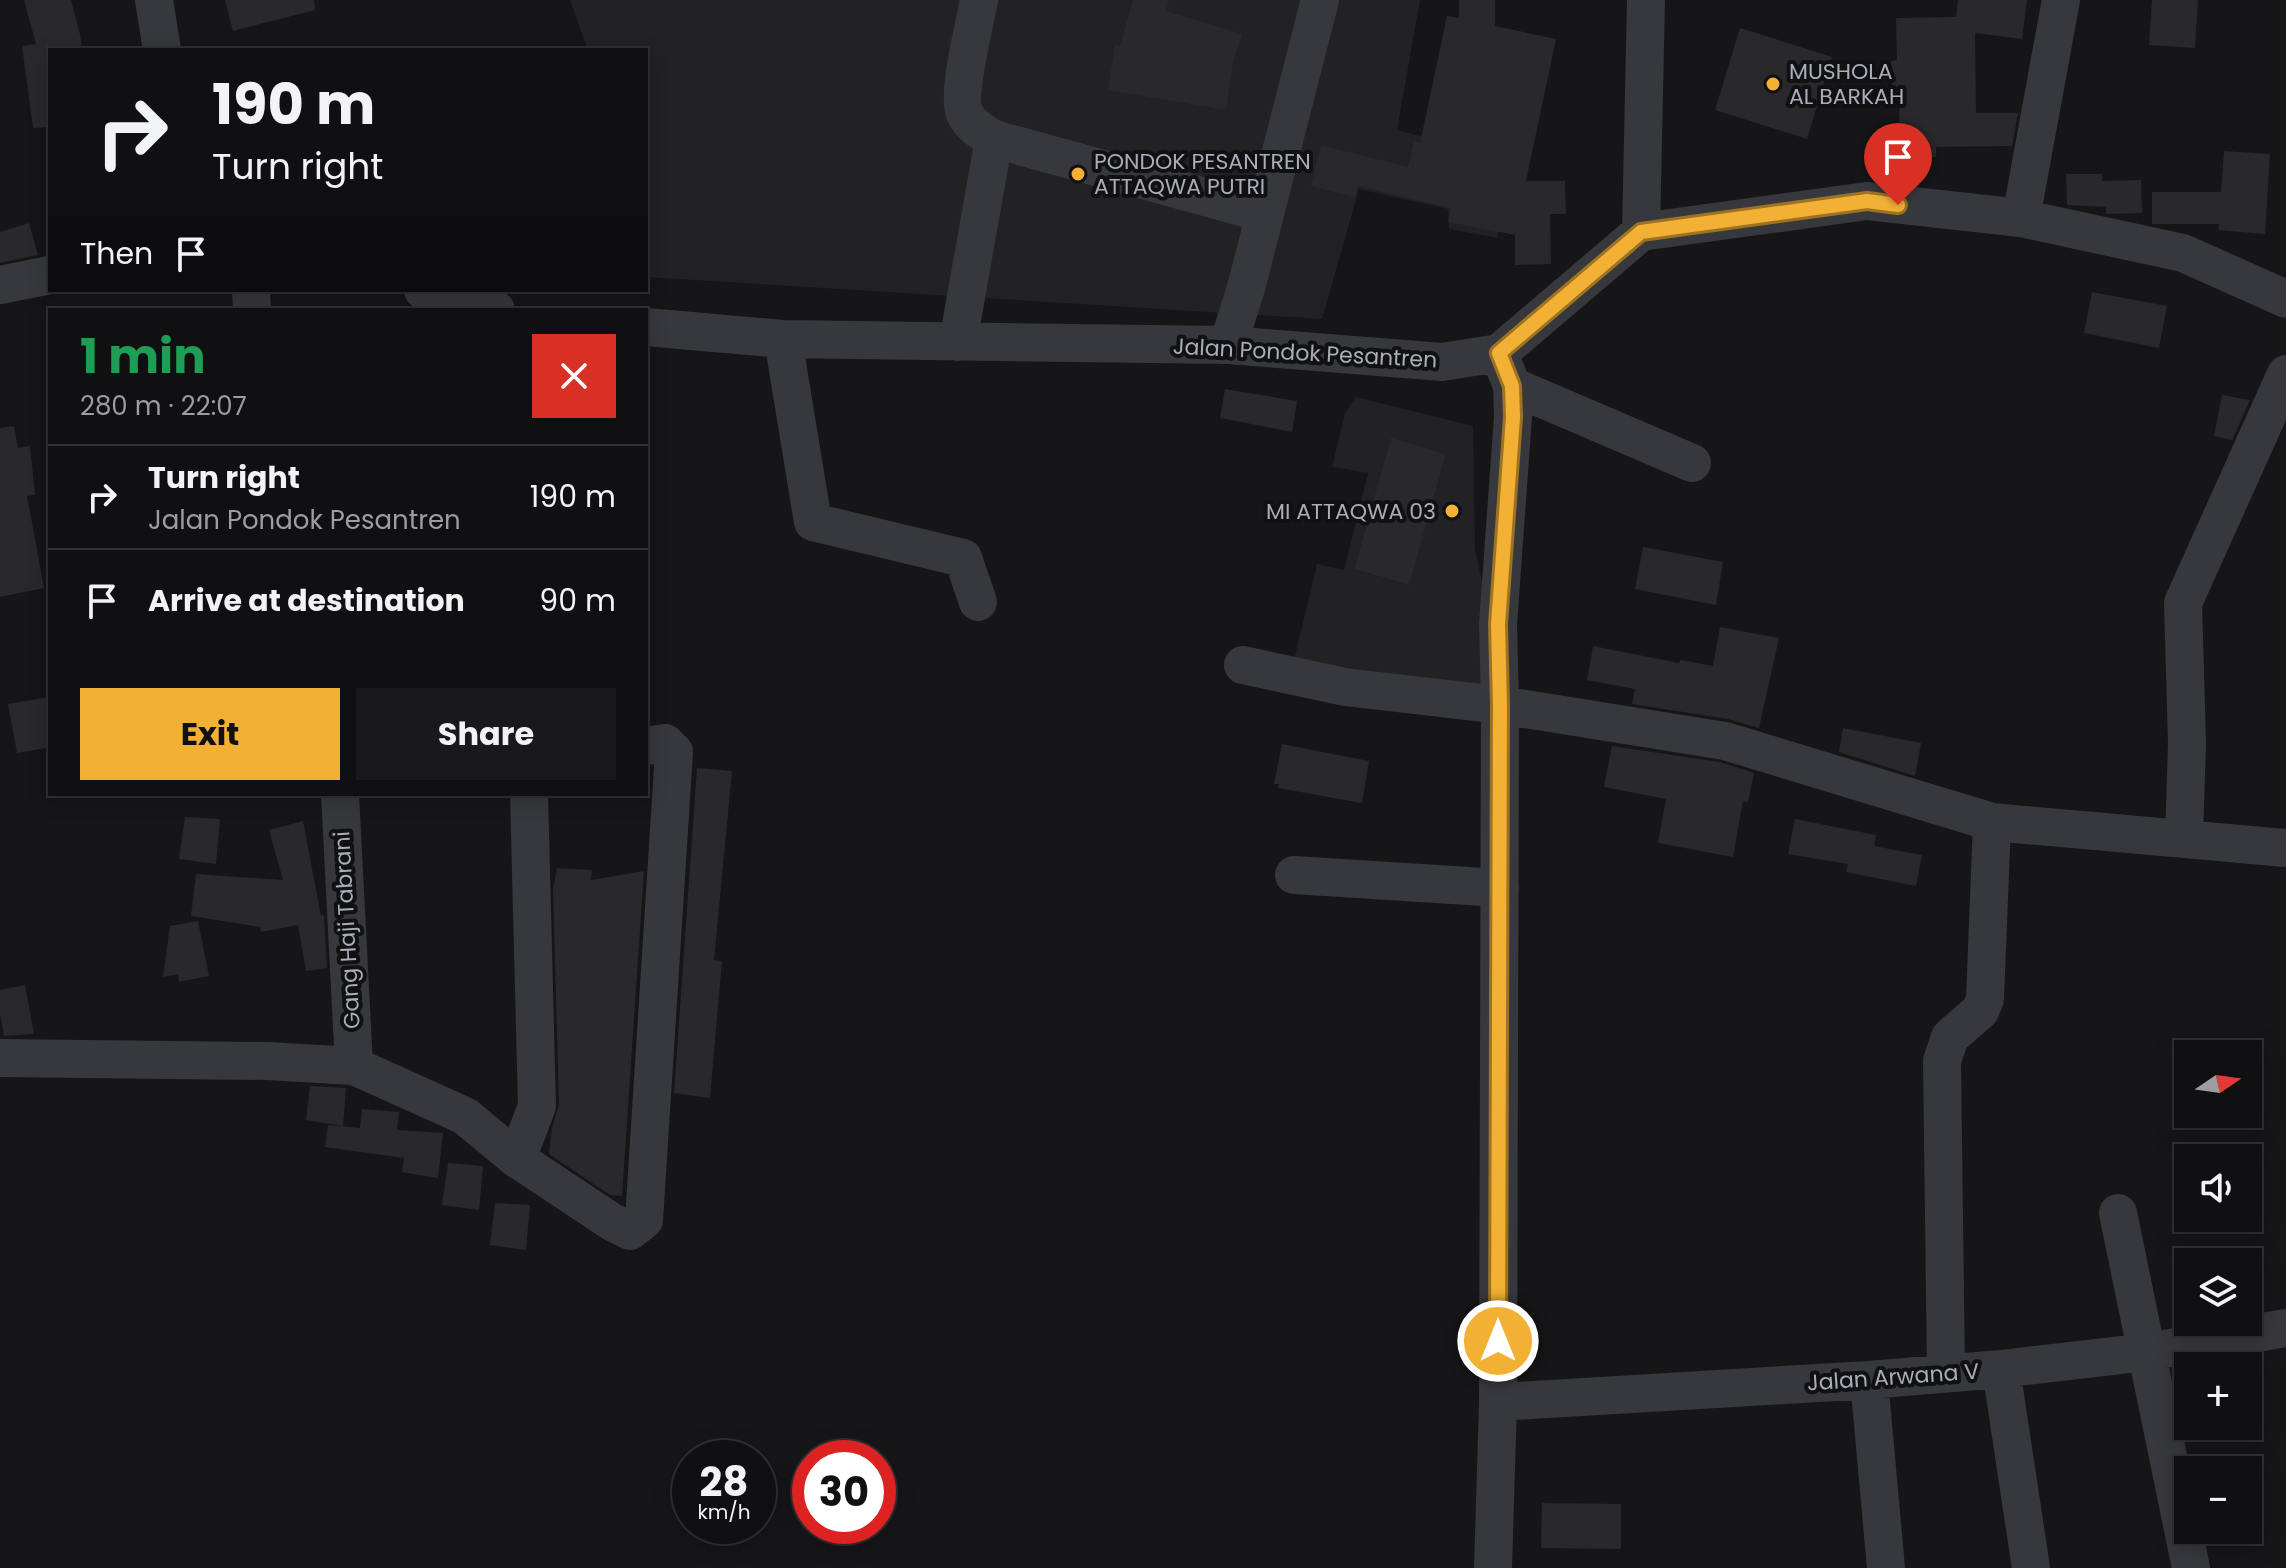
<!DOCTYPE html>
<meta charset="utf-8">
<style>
body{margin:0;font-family:Poppins,sans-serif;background:#19191b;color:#f1f3f6;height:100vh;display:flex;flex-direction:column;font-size:30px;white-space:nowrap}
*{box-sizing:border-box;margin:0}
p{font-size:26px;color:#9c9d9f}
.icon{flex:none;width:44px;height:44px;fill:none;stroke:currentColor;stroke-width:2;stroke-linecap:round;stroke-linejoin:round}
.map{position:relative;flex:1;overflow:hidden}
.sheet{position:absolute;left:48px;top:308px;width:600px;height:488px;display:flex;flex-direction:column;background:#101012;border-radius:0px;box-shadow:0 4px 20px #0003,0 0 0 2px #303032}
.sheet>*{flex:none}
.guide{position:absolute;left:48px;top:48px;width:600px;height:244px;border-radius:0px;box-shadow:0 4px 20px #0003,0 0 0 2px #303032;background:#101012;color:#f1f3f6;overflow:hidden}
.needle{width:52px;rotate:77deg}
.controls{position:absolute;left:2174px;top:1040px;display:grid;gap:16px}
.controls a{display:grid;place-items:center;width:88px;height:88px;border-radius:0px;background:#101012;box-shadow:0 4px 20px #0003,0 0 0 2px #303032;font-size:40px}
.speed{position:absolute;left:672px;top:1440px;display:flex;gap:16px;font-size:40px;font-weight:700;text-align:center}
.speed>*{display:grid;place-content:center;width:104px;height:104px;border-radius:50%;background:#101012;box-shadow:0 4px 20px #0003,0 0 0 2px #303032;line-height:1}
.speed small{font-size:20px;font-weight:400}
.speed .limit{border:12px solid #d22;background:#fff;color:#111}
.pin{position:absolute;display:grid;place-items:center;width:68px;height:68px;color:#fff;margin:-82px -34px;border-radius:50% 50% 50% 0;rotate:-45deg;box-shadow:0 0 8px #0007}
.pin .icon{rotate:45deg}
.me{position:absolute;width:88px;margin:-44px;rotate:0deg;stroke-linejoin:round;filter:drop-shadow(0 0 6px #0008)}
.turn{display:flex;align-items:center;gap:28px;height:168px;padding:0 32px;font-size:36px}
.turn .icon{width:104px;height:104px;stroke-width:2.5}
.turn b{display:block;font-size:56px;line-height:68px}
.then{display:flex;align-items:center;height:76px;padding:0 32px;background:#0003;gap:16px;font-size:30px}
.round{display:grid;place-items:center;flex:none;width:84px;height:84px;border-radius:0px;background:#19191b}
.overview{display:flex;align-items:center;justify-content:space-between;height:136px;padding:0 32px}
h1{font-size:48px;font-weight:700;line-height:60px;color:#1e9e55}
.cta{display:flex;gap:16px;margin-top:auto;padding:16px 32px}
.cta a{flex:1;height:92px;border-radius:0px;background:#f2b134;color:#111;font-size:32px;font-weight:700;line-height:92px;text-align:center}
.cta a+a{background:#19191b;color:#f1f3f6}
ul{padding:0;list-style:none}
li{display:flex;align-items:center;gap:24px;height:104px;padding:0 32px;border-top:2px solid #303032}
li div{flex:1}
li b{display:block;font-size:30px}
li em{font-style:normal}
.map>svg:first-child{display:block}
.built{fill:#222225;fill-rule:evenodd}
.building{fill:#29292c}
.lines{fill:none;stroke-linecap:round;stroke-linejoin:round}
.minor{stroke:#37383d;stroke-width:38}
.route-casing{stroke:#9d7322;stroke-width:20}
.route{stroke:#f2b134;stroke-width:14}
.poi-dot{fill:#f2b134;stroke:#111113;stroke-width:3}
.labels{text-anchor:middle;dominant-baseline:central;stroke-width:8;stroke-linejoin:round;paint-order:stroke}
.poi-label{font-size:22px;fill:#a8adb8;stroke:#111113;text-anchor:start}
.street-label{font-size:22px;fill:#a8adb8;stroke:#111113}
</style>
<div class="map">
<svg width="2286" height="1568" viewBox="0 0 2286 1568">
<rect width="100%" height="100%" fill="#161618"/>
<!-- built -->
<path class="built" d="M 570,0 L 1420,0 L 1397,130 L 1513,159 L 1497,238 L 1449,229 L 1448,209 L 1359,189 L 1322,319 L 646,277 L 646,50 L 588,50 Z
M 1356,397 L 1473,426 L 1475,550 L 1507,695 L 1292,668 L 1317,564 L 1344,570 L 1368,473 L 1332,467 L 1345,413 ZM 1391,439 L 1446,454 L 1408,585 L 1354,569 Z"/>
<!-- building -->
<path class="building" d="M 24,0 L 71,0 L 80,34 L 82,50 L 50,50 L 50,127 L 33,128 L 22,46 L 36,44 Z
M 225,0 L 314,0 L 315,10 L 233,31 Z
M 1133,0 L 1169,0 L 1166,11 L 1242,34 L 1233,63 L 1226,110 L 1108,90 L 1115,45 L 1120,46 Z
M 1459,0 L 1495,0 L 1495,26 L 1556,39 L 1526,181 L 1565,181 L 1566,214 L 1550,214 L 1551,264 L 1515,265 L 1515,235 L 1448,222 L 1451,208 L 1358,186 L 1355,197 L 1311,186 L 1321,145 L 1408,167 L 1414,142 L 1420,143 L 1447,16 L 1459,18 Z
M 1958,0 L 2027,0 L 2022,39 L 1975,33 L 1976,113 L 2018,113 L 2012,146 L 1936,147 L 1936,157 L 1900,157 L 1899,94 L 1892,94 L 1891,61 L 1897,60 L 1896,18 L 1956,17 Z
M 2152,0 L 2198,0 L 2195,48 L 2149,45 Z
M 1740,28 L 1832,57 L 1807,139 L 1715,110 Z
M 2224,151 L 2270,154 L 2265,234 L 2218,230 L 2219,224 L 2152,224 L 2152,192 L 2221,192 Z
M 2066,174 L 2102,174 L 2102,181 L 2141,180 L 2142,213 L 2106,214 L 2106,207 L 2067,205 Z
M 29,223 L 38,255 L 0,263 L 0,232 Z
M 2092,292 L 2167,306 L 2159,348 L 2084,333 Z
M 1225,389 L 1297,401 L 1292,432 L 1220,418 Z
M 2222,395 L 2250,400 L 2232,440 L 2214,436 Z
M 14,426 L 18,448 L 30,446 L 35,495 L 27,496 L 44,588 L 0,597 L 0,428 Z
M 1391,438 L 1446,454 L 1409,585 L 1354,569 Z
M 1643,547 L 1723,562 L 1716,605 L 1635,589 Z
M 1720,627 L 1779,638 L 1759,728 L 1728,719 L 1632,704 L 1635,689 L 1587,680 L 1593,646 L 1679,663 L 1680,660 L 1713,666 Z
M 50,697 L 50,747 L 17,753 L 8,704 Z
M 1843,728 L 1921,743 L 1915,776 L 1839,752 Z
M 1282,744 L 1369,761 L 1362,803 L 1278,788 L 1279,784 L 1274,784 Z
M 1612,746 L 1720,762 L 1754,773 L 1748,802 L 1743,801 L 1733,857 L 1658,843 L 1666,799 L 1604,787 Z
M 697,768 L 732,771 L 714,960 L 722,961 L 710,1098 L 674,1093 Z
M 185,817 L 220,819 L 216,864 L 179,859 Z
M 1795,819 L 1876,835 L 1874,846 L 1922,855 L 1916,886 L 1846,872 L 1848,864 L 1788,854 Z
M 303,821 L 321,916 L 324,915 L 327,968 L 306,971 L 298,925 L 261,932 L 260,927 L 191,916 L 196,874 L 283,880 L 269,830 Z
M 557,868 L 592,870 L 591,880 L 644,871 L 622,1196 L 610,1195 L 549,1154 L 552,1128 L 559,1105 L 553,890 Z
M 198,921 L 209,976 L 179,982 L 178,974 L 163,977 L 170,926 Z
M 25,985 L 34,1034 L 4,1036 L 0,1014 L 0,990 Z
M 310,1086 L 346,1088 L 343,1126 L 306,1120 Z
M 362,1109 L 399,1112 L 397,1130 L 443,1133 L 438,1178 L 402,1172 L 404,1158 L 325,1147 L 328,1125 L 360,1128 Z
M 448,1163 L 483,1166 L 479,1210 L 442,1205 Z
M 495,1203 L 530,1205 L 526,1250 L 490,1245 Z
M 1542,1503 L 1621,1504 L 1621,1549 L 1541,1548 Z"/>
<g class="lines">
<!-- minor -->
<path class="minor" d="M 154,0 L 162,50
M 979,0 C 975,23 956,96 965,114 C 971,126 983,133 994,139 L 1263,213
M 2021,218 L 2061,0
M 1641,232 L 1646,0
M 0,285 L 50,275
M 251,290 L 252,310
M 423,290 L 496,310
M 646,327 L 783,339 L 1228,345 L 1442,362 L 1499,353 L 1641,232 L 1867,201 L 2021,218 L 2183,253 L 2286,299
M 783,339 L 813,522 L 963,558 L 978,602
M 958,342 L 994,139
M 1228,345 L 1246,288 L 1320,0
M 1512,386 L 1692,463
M 1243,665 L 1345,687 L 1500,705 L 1725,741 L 1992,822 L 2286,848
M 340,794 L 354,1066
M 2184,839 L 2187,743 L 2183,603 L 2286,374
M 1294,875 L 1500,888
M 0,1058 L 267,1061 L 354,1066 L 465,1116 L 517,1159 L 537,1106 L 529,794
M 517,1159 L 612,1222 L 630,1231 L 644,1220 L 674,752 L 665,743 L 646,746
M 2118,1213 L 2191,1568
M 2001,1369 L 2031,1568
M 1946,1373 L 1942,1061 L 1950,1037 L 1980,1011 L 1985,999 L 1992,822
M 1869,1380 L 1886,1568
M 1498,1402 L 1869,1380 L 2001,1369 L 2147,1352 L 2286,1328
M 1493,1568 L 1498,1402 L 1500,705 L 1498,624 L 1513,417 L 1512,386 L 1499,353"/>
</g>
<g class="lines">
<defs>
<path id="route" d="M 1498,1341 L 1500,705 L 1498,624 L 1513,417 L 1512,386 L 1499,353 L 1641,232 L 1867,201 L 1898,205"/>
</defs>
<!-- route casing -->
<use href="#route" class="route-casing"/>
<!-- route -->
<use href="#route" class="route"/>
</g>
<!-- markers -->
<g class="poi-dot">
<circle cx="1773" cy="84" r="8"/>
<circle cx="1078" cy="174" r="8"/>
<circle cx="1452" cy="511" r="8"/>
</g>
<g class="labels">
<!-- poi labels -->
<g class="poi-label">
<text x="1789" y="71">MUSHOLA<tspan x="1789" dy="25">AL BARKAH</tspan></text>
<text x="1094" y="161">PONDOK PESANTREN<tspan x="1094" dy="25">ATTAQWA PUTRI</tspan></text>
<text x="1436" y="511" text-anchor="end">MI ATTAQWA 03</text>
</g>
<!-- street labels -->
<g class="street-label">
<text transform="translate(1305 353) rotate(3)">Jalan Pondok Pesantren</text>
<text transform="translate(347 930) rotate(-93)">Gang Haji Tabrani</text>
<text transform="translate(1893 1377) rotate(-4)">Jalan Arwana V</text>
</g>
</g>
</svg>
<div class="controls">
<a><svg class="needle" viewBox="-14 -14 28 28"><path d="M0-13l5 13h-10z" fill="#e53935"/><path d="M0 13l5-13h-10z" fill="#9c9d9f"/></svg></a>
<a><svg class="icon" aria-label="sound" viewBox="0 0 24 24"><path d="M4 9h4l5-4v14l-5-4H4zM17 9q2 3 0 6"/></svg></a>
<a><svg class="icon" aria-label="layers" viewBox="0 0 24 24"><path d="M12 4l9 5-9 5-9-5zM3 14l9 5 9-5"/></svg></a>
<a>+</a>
<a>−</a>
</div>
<div class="speed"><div>28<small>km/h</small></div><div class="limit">30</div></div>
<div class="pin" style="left:1898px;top:205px;background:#d93025"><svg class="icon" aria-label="arrive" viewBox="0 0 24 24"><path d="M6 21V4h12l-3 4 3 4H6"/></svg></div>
<svg class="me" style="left:1498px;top:1341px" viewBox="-20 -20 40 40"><circle r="17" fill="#f2b134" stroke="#fff" stroke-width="3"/><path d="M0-11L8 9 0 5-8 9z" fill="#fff"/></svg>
<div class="guide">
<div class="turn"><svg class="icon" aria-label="right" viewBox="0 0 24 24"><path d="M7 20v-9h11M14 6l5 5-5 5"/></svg><div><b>190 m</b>Turn right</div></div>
<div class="then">Then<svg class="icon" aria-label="arrive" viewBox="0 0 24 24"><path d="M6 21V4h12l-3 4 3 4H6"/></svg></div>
</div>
<section class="sheet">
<div class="overview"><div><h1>1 min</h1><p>280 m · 22:07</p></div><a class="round" style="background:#d93025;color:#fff"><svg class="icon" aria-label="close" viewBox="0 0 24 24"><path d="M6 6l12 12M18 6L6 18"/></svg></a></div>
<ul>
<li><svg class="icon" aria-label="right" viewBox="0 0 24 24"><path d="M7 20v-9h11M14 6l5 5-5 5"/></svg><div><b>Turn right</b><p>Jalan Pondok Pesantren</p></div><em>190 m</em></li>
<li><svg class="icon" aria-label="arrive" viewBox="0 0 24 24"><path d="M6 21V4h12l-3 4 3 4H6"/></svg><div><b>Arrive at destination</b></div><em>90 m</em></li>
</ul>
<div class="cta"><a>Exit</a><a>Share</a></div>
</section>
</div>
